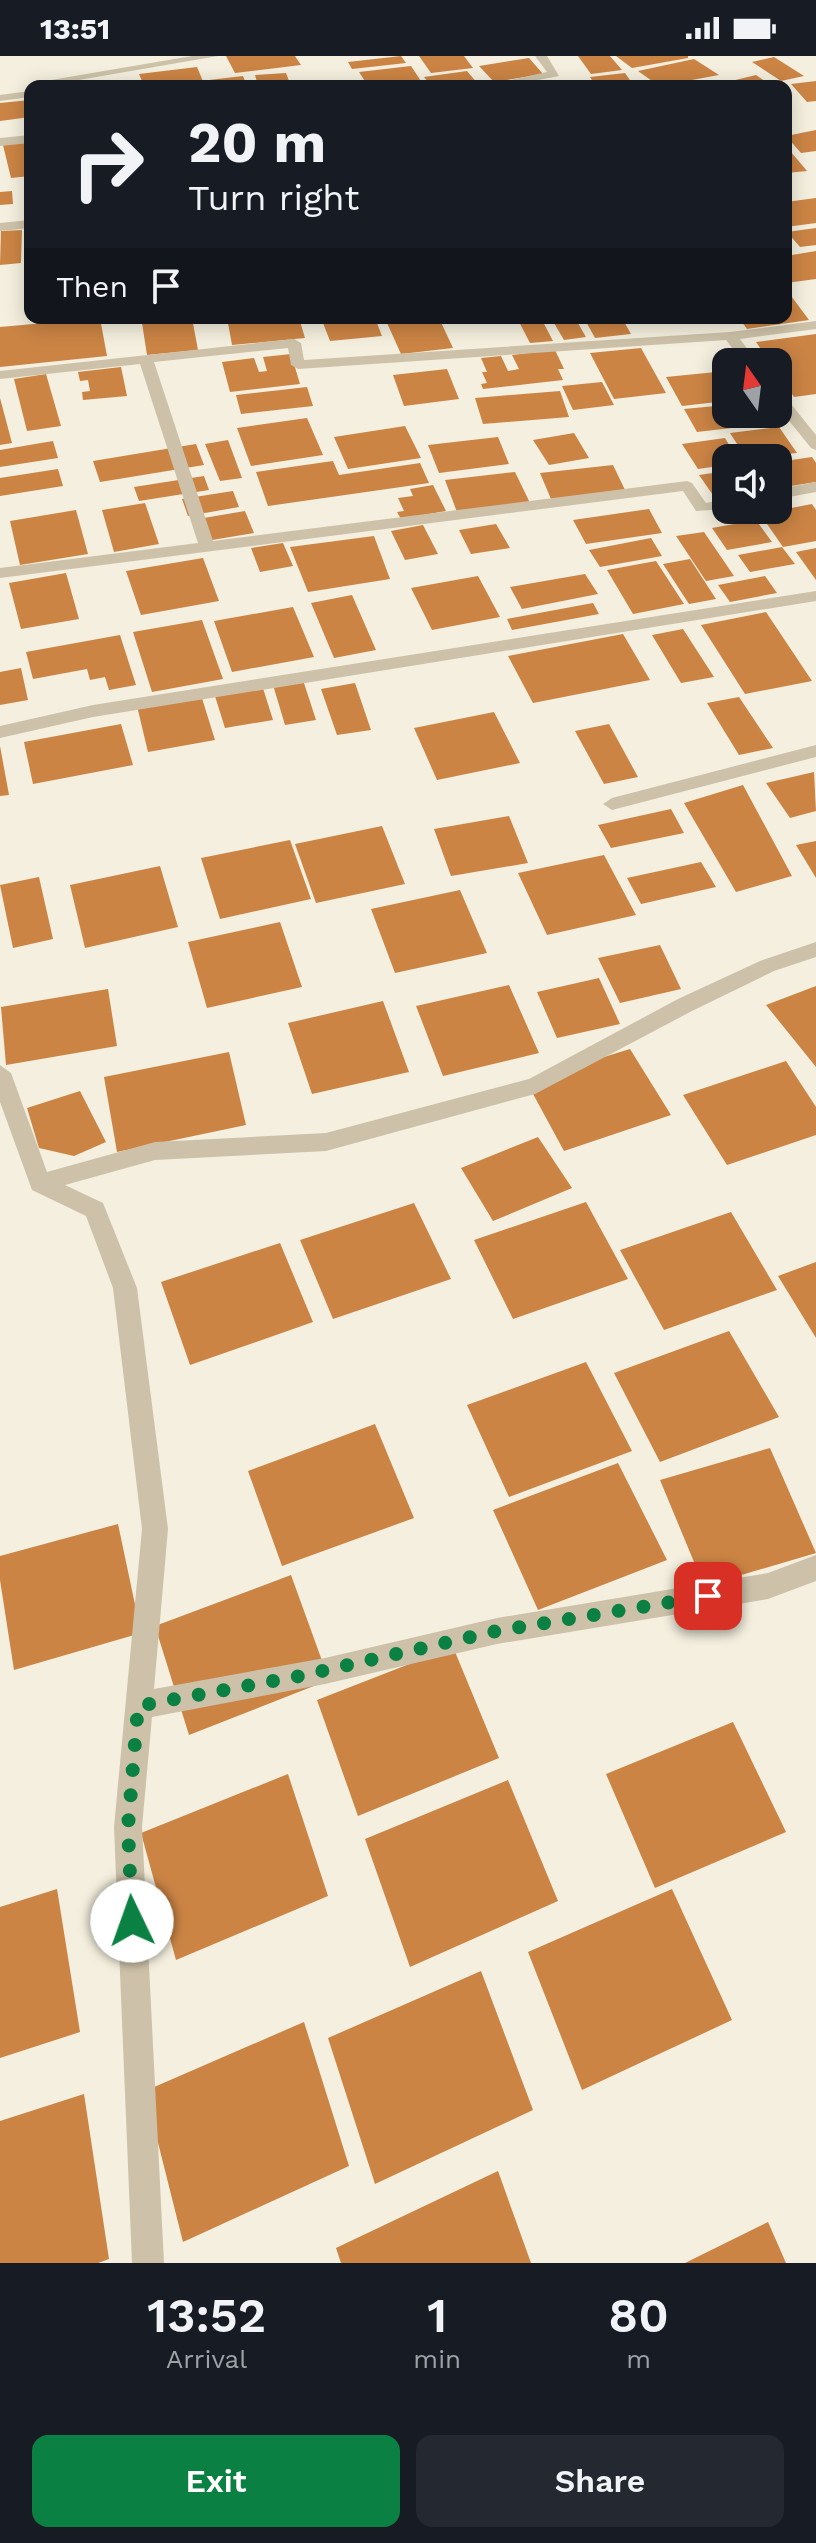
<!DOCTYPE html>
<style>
body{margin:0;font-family:"Work Sans",sans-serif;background:#242831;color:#f1f3f6;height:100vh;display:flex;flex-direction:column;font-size:30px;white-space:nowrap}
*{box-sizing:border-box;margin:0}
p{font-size:26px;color:#9ea1a6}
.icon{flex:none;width:44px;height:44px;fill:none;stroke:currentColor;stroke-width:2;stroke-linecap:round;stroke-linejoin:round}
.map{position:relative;height:2207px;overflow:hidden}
.details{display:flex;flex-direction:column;background:#171b24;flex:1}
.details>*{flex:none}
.top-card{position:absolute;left:24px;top:24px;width:768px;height:244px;border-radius:16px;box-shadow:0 4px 20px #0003;background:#171b24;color:#f1f3f6;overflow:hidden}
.needle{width:52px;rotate:346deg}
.buttons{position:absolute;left:712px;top:292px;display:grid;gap:16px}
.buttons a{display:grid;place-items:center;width:80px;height:80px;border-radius:16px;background:#171b24;box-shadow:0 4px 20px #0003;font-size:40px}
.pin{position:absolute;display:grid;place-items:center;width:68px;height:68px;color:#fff;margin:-34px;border-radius:16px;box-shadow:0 4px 12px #0006}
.me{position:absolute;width:88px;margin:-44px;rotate:357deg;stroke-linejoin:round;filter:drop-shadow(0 0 6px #0008)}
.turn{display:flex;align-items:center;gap:28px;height:168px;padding:0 32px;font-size:36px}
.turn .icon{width:104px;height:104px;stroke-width:2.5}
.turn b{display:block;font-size:56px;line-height:68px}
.then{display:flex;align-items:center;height:76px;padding:0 32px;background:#0003;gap:16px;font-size:30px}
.eta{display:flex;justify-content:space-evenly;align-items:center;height:136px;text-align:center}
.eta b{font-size:48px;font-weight:600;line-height:56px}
.cta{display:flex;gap:16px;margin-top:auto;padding:16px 32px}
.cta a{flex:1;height:92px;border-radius:16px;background:#0b8043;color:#fff;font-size:32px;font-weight:600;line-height:92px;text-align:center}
.cta a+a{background:#242831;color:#f1f3f6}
.status{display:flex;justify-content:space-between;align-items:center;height:56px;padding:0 40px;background:#171b24;direction:ltr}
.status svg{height:22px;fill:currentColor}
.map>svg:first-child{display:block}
.building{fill:#cb8444}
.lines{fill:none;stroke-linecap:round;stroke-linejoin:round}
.minor{fill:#cdc2a9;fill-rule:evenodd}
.route{stroke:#0b8043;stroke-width:14;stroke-dasharray:0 25.2}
</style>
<div class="status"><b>13:51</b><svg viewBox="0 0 49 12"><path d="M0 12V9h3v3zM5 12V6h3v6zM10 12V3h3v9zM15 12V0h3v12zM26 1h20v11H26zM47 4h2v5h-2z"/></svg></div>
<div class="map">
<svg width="816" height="2207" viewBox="0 0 816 2207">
<rect width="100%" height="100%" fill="#f4efde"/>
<!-- building -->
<path class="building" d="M 226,0 L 295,0 L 301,9 L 235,17 Z
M 401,0 L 406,7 L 352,13 L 348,6 Z
M 419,0 L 464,0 L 473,12 L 431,17 Z
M 578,0 L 610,0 L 622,14 L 591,18 Z
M 616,0 L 688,0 L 688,2 L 632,12 Z
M 774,1 L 804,20 L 781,25 L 752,6 Z
M 529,2 L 543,18 L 494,26 L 479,10 Z
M 694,3 L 719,19 L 659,30 L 638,15 Z
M 411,10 L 423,28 L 368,30 L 359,16 Z
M 197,11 L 205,30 L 144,30 L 139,18 Z
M 467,15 L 478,28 L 431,30 L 424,21 Z
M 286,17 L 291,30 L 258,30 L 255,19 Z
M 625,17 L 632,27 L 596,30 L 590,21 Z
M 756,19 L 772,30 L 715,30 L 715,29 Z
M 243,20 L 247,30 L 212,30 L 209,24 Z
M 816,25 L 816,45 L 807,46 L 791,28 Z
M 30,44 L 30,61 L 0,65 L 0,47 Z
M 816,74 L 816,95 L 801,97 L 786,80 Z
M 30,82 L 30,120 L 11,122 L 2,85 Z
M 786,90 L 807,115 L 786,117 Z
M 12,135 L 13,148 L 0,149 L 0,136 Z
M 816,142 L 816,167 L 786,171 L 786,146 Z
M 816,172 L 816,189 L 800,191 L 787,176 Z
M 22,174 L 21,207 L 0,209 L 1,175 Z
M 816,195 L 816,223 L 786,227 L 786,200 Z
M 786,233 L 809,264 L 747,273 L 739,262 L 786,262 Z
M 100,262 L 107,300 L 0,311 L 0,271 Z
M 192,262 L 198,294 L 147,299 L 142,267 Z
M 299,262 L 305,282 L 232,289 L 228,267 Z
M 321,262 L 375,262 L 382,280 L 330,285 Z
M 439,262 L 453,292 L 401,298 L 387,267 Z
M 517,262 L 541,262 L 553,285 L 530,287 Z
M 551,262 L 575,262 L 586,281 L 564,284 Z
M 584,262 L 622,262 L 631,278 L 595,282 Z
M 816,278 L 816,338 L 794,341 L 778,318 L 778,306 L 770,306 L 756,286 Z
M 641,292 L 666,337 L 614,343 L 590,297 Z
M 555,294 L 564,313 L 558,313 L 563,324 L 483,333 L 481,328 L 487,327 L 482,316 L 487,316 L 481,302 L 501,300 L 508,315 L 519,313 L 512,299 Z
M 291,298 L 300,328 L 230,336 L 222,306 L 254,302 L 259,316 L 267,315 L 263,301 Z
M 121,311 L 127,340 L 83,344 L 82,336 L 90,335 L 88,324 L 80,325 L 78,316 Z
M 447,313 L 459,343 L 404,350 L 393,319 Z
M 726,315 L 726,345 L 682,350 L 666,321 Z
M 46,318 L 61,370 L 27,375 L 14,323 Z
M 602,326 L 614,349 L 573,354 L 562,330 Z
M 307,331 L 313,350 L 241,358 L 236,339 Z
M 560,335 L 569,361 L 483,368 L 475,342 Z
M 0,342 L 12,387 L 0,389 Z
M 726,349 L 726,358 L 770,358 L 775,367 L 697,376 L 684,353 Z
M 307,362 L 323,399 L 251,410 L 237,372 Z
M 405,370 L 421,402 L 348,413 L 334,381 Z
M 779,371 L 797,397 L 746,402 L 730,377 Z
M 574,377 L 589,402 L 549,409 L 533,384 Z
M 498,381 L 509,408 L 439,417 L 428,389 Z
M 725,382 L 737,402 L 726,402 L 726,409 L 698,413 L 682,388 Z
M 228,384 L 242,422 L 220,425 L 205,388 Z
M 53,385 L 58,402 L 0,411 L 0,394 Z
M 196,388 L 204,409 L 100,426 L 93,405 Z
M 812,401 L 816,407 L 816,426 L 778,432 L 778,406 Z
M 333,405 L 339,419 L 420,407 L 429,427 L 268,450 L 256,416 Z
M 613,409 L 625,434 L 551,443 L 540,417 Z
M 58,413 L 63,430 L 0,440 L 0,422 Z
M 726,415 L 726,440 L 715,442 L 699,419 Z
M 515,416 L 530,447 L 457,456 L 445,424 Z
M 204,420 L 209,434 L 139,445 L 134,431 Z
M 433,429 L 446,455 L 401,463 L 397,456 L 404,455 L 398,442 L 413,440 L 410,433 Z
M 233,435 L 239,451 L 188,460 L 182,443 Z
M 145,447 L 159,488 L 114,496 L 102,454 Z
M 812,448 L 816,454 L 816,485 L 783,491 L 760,458 Z
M 649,453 L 662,477 L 586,488 L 573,464 Z
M 76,454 L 88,498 L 20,509 L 10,465 Z
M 245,455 L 254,477 L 200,486 L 192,464 Z
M 756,464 L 772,486 L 727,494 L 712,472 Z
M 496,468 L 510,492 L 471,498 L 459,474 Z
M 423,469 L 438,498 L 405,504 L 391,475 Z
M 704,476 L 734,520 L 706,525 L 676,480 Z
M 374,480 L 390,523 L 308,536 L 290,491 Z
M 651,482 L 662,500 L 600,511 L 589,494 Z
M 283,487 L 293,510 L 260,516 L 251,492 Z
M 782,491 L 795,508 L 750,516 L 738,499 Z
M 816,492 L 816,524 L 796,496 Z
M 203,502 L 219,545 L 141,559 L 126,515 Z
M 690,503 L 716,543 L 689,548 L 663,508 Z
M 656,505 L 684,548 L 633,558 L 607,514 Z
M 66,517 L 79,563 L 21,573 L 9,527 Z
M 585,518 L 598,538 L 522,553 L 510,531 Z
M 478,520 L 500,561 L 432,574 L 411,532 Z
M 765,520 L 777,537 L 730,546 L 718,529 Z
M 352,539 L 376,594 L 334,602 L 311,547 Z
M 593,547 L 599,558 L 512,574 L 507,563 Z
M 293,551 L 314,601 L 232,616 L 214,565 Z
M 766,556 L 812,625 L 745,638 L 701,569 Z
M 202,564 L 223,623 L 152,636 L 133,576 Z
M 683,573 L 714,621 L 681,627 L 652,579 Z
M 623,578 L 650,624 L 533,647 L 508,600 Z
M 120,579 L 136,629 L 109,634 L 105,621 L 90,624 L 87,613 L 33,623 L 26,596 Z
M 21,612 L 28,644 L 0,649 L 0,616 Z
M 303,624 L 316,664 L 285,669 L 273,629 Z
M 355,627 L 371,674 L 337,679 L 321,633 Z
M 262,629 L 273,664 L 225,672 L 214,637 Z
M 201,639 L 215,684 L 148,696 L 137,650 Z
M 739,641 L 773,692 L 739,699 L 707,647 Z
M 494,656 L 520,707 L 437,724 L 414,672 Z
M 121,668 L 133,709 L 33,728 L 24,686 Z
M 609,668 L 638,721 L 604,728 L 575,675 Z
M 0,690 L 9,739 L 0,740 Z
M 814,716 L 816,755 L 790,762 L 766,727 Z
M 743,729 L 792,820 L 736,836 L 684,747 Z
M 671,753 L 684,777 L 611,792 L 598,769 Z
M 509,760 L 528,807 L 451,820 L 434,773 Z
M 382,770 L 405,828 L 316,847 L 295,788 Z
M 290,784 L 311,843 L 220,863 L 201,802 Z
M 816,785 L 816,822 L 796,789 Z
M 604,799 L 636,859 L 547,879 L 518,817 Z
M 701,806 L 716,831 L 641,848 L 627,822 Z
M 160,810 L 178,871 L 85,892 L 70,829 Z
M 39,821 L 53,883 L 13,892 L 0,829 Z
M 460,834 L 487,897 L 395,917 L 371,853 Z
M 280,866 L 302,931 L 207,952 L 188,886 Z
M 660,889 L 681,933 L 620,947 L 598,902 Z
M 599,922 L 620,968 L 557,982 L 537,936 Z
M 509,929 L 539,997 L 443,1020 L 416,950 Z
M 816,930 L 816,1011 L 766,949 Z
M 108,933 L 117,990 L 6,1009 L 1,951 Z
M 383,945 L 409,1016 L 312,1038 L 288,967 Z
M 630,993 L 671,1059 L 564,1095 L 526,1025 Z
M 229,996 L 246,1069 L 117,1096 L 104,1021 Z
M 786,1005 L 816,1051 L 816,1079 L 727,1109 L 683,1039 Z
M 80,1035 L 106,1086 L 74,1100 L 39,1092 L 27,1052 Z
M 538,1081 L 572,1132 L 493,1165 L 461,1112 Z
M 586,1146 L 628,1223 L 513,1263 L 474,1184 Z
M 414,1147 L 451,1223 L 333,1263 L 300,1184 Z
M 731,1156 L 777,1234 L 664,1274 L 620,1194 Z
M 280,1187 L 313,1266 L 190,1309 L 161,1226 Z
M 816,1206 L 816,1282 L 778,1220 Z
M 729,1275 L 779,1361 L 660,1406 L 614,1317 Z
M 586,1306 L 632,1395 L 509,1441 L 467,1349 Z
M 375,1368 L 414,1462 L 282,1510 L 248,1415 Z
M 770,1392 L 816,1497 L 704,1530 L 660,1424 Z
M 618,1407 L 667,1504 L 538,1554 L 493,1454 Z
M 118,1468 L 141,1577 L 14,1614 L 0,1524 L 0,1500 Z
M 291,1519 L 329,1624 L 189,1679 L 155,1570 Z
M 453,1591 L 499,1702 L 358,1760 L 317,1644 Z
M 733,1666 L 786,1776 L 655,1832 L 606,1718 Z
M 288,1718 L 328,1840 L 176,1904 L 141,1777 Z
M 508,1724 L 558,1845 L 410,1911 L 365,1783 Z
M 57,1833 L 80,1976 L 0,2002 L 0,1851 Z
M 672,1833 L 732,1964 L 582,2034 L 528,1896 Z
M 481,1915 L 533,2054 L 375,2128 L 328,1982 Z
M 304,1966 L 349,2110 L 183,2186 L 145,2035 Z
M 84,2038 L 109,2203 L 98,2207 L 0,2207 L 0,2065 Z
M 498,2115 L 531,2207 L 341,2207 L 336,2192 Z
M 768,2166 L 786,2207 L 685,2207 Z"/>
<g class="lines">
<!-- minor -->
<path class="minor" d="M 192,0 L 218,0 L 44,30 L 51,24 Z
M 535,0 L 547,0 L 559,20 L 507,30 L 482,30 L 547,16 Z
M 30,35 L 30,41 L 0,45 L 0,39 Z
M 30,79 L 30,87 L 0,90 L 0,82 Z
M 30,164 L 30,172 L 0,175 L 0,167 Z
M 816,265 L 816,273 L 740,283 L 757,306 L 743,306 L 726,284 L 298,313 L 291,309 L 288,292 L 154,306 L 213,485 L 687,425 L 692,427 L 706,447 L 726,443 L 726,453 L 696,455 L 683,435 L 0,522 L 0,512 L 198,487 L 140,308 L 0,323 L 0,315 L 294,283 L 301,287 L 304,304 L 730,276 Z
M 778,337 L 783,338 L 816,379 L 816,394 L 811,392 L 778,351 Z
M 816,426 L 816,436 L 778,443 L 778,433 Z
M 816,535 L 816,545 L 93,661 L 0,682 L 0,670 L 93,649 Z
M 816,689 L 816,701 L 612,754 L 603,748 L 612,742 Z
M 816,886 L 816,901 L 774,915 L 692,955 L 535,1038 L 326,1095 L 155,1104 L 65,1129 L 103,1147 L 137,1232 L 168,1473 L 154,1633 L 325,1602 L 497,1562 L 768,1517 L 816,1499 L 816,1525 L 768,1543 L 497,1588 L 325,1628 L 152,1661 L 142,1771 L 164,2207 L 132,2207 L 114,1771 L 142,1473 L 113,1232 L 86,1160 L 32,1134 L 0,1046 L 0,1009 L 11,1017 L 47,1116 L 155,1086 L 326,1077 L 529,1023 L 678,943 L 760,905 Z"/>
</g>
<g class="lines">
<!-- route -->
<path class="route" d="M 132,1865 L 128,1771 L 138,1650 L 300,1620 L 497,1575 L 708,1540"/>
</g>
</svg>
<div class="buttons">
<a><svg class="needle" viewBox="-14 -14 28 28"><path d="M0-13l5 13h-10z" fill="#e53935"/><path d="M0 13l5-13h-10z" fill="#9ea1a6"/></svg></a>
<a><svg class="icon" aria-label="sound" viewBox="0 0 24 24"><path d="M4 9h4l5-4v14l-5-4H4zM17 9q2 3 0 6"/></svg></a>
</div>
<div class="pin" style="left:708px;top:1540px;background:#d93025"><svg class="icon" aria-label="arrive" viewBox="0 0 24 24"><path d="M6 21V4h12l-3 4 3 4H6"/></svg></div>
<svg class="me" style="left:132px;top:1865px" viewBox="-20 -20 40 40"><circle r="19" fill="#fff"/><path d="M0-13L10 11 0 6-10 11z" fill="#0b8043"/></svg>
<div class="top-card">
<div class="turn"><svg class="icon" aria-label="right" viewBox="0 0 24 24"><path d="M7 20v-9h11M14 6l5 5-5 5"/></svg><div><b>20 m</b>Turn right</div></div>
<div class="then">Then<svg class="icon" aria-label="arrive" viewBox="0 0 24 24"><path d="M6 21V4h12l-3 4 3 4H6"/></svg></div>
</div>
</div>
<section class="details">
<div class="eta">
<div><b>13:52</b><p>Arrival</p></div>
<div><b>1</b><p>min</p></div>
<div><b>80</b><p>m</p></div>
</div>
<div class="cta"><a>Exit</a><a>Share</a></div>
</section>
